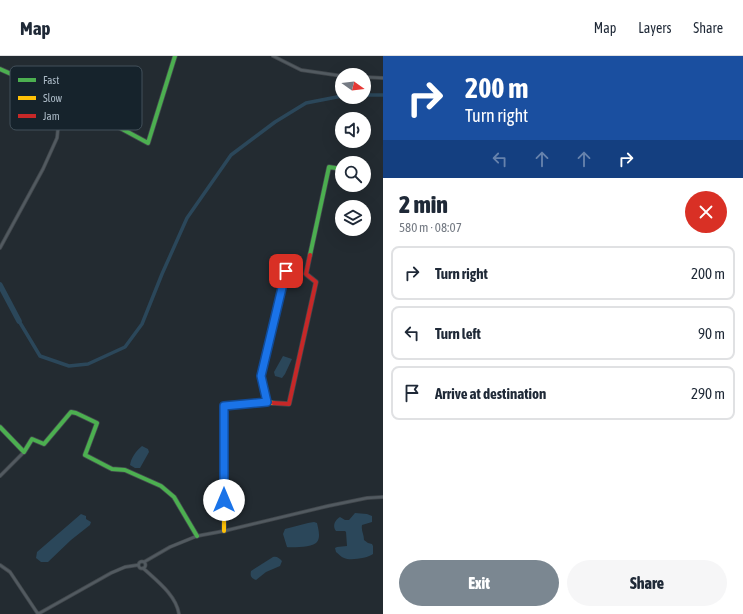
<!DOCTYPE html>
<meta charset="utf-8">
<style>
body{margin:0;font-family:"Asap Condensed",sans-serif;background:#f6f6f7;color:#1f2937;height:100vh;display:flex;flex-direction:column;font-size:15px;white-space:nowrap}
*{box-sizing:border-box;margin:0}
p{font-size:13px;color:#747a83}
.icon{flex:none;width:22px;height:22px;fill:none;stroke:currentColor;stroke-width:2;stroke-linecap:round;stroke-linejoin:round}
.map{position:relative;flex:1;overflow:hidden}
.side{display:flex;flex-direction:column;background:#fff;width:360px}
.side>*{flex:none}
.guide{background:#1a4fa0;color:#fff;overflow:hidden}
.needle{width:26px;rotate:104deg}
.buttons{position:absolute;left:335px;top:12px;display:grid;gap:8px}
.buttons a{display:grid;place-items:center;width:36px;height:36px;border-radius:50%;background:#fff;box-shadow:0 4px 16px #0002;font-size:20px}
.pin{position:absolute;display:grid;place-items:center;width:34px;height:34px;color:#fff;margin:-17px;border-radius:8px;box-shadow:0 2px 6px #0006}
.me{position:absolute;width:44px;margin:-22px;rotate:0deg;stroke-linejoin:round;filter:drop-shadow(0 0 3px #0008)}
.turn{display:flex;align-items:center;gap:14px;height:84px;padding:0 16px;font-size:18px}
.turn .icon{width:52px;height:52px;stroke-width:2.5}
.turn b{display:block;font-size:28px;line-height:34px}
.lanes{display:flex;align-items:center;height:38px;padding:0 16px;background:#0003;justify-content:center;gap:20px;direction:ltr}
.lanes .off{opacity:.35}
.round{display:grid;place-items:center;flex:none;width:42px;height:42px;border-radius:21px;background:#f6f6f7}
.summary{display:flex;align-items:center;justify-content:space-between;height:68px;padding:0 16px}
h1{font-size:24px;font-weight:800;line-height:30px}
.action{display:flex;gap:8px;margin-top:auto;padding:8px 16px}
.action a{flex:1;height:46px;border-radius:24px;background:#7b8791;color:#fff;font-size:16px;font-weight:800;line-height:46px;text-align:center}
.action a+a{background:#f6f6f7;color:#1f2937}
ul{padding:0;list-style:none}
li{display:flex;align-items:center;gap:12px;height:54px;margin:0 8px 6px;padding:0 8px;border:2px solid #e0e1e3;border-radius:8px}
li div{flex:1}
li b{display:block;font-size:15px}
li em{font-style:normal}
header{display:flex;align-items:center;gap:24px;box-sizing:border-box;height:56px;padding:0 20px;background:#fff;border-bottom:1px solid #e0e1e3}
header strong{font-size:19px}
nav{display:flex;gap:22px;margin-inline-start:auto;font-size:14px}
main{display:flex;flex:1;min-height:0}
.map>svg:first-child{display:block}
.water{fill:#2b475a}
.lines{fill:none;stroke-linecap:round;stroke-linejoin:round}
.canal{stroke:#2b475a;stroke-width:3.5}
.river{stroke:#2b475a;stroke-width:5.5}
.street-casing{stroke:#41474c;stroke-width:4}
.fast-casing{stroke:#41474c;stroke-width:5.5}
.slow-casing{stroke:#41474c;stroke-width:5.5}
.jam-casing{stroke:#41474c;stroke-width:5.5}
.street{stroke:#525a60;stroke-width:2.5}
.fast{stroke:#4caf50;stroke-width:4}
.slow{stroke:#ffc107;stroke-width:4}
.jam{stroke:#c62828;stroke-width:4}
.route-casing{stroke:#114b97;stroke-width:10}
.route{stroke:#1a73e8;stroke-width:7}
.key{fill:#16232c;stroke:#42505a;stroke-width:1}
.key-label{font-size:11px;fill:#aab9c5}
</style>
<header>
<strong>Map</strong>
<nav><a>Map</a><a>Layers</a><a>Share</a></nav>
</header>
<main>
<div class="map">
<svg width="383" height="558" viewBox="0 0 383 558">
<rect width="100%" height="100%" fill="#232b31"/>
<!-- water -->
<path class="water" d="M 283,300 L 292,303 L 285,318 L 282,322 L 275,320 L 274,316 Z
M 142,390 L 148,393 L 149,396 L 140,412 L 135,412 L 130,409 C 131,402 136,395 142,390 Z
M 355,457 L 367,458 L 372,460 L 372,466 L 362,469 C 361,475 364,478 364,484 L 368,487 L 372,488 L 373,490 L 373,498 C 368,502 350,505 344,502 C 341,501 339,498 336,496 L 335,492 L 337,491 L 347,490 L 346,476 L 345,475 L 336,475 C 332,470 335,464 340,461 L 345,464 L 349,464 Z
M 81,458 L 86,460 L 86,463 L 91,466 L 90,469 L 71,484 L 48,506 L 41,506 L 36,502 L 37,496 Z
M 314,466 L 317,467 C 318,472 321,481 317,486 C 314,491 292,492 287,491 L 283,478 L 285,473 L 308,467 Z
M 273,501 C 277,500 279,502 282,505 L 280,510 L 266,516 L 256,524 C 251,522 250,520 251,515 Z"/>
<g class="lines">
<!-- canal -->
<path class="canal" d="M 364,39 L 383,39
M 19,265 L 40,300 L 69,310 L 88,308 L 125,291 L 142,268 L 162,218 L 187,162 L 231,99 L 275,66 L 306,47 L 342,40"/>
<!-- river -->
<path class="river" d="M 0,229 L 19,265"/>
<defs>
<path id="street" d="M 273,0 L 301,14 L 342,20
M 364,21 L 383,22
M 364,117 L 368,118
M 0,192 L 43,113 L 57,82 L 59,64 L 67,43
M 267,346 L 261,320 L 286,215
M 0,420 L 24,396
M138.5 509a3.5 3.5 0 1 1 7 0a3.5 3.5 0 1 1-7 0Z
M 144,506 L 170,491 L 197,480 L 224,475 L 328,450 L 367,442 L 383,441
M 0,509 L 10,516 L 38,558
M 143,512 C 157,525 176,539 179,558
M 38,558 L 111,517 L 125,511 L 138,509"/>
<path id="fast" d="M 0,13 L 63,41 L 148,87 L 175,0
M 310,199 L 329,111 L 342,113
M 0,371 L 24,396 L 32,383 L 44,388 L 71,356 L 76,357 L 97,367 L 85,399 L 112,413 L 125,414 L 161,430 L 174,441 L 197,480"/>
<path id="slow" d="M 224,475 L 224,350 L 267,346 L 273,347"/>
<path id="jam" d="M 273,347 L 289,348 L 316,226 L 306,218 L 310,199"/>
</defs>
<!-- street casing -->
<use href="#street" class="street-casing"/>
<!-- fast casing -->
<use href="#fast" class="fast-casing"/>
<!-- slow casing -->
<use href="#slow" class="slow-casing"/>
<!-- jam casing -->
<use href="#jam" class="jam-casing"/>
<!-- street -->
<use href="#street" class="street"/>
<!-- fast -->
<use href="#fast" class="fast"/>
<!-- slow -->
<use href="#slow" class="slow"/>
<!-- jam -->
<use href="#jam" class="jam"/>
</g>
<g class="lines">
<defs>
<path id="route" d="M 224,444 L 224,350 L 267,346 L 261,320 L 286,215"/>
</defs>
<!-- route casing -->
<use href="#route" class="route-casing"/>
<!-- route -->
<use href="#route" class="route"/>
</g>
<!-- legend -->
<rect x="10" y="10" width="132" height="64" rx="6" class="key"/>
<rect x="18" y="22" width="18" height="4" fill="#4caf50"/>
<rect x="18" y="40" width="18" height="4" fill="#ffc107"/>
<rect x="18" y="58" width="18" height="4" fill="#c62828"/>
<g class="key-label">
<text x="43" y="28">Fast</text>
<text x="43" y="46">Slow</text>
<text x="43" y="64">Jam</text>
</g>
</svg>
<div class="buttons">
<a><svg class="needle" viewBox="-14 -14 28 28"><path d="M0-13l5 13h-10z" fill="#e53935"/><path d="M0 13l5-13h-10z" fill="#747a83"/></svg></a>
<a><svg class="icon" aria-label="sound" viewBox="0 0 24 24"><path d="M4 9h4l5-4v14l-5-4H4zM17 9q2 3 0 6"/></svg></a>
<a><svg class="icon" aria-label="search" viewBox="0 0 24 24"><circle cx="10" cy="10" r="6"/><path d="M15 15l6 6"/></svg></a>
<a><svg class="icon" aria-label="layers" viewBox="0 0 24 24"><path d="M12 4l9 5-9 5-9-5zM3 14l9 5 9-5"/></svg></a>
</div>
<div class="pin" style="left:286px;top:215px;background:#d93025"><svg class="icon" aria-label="arrive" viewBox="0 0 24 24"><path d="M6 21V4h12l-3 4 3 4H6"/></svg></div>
<svg class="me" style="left:224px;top:444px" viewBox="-20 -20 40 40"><circle r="19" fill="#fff"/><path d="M0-13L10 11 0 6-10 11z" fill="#1a73e8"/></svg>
</div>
<section class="side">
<div class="guide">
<div class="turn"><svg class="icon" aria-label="right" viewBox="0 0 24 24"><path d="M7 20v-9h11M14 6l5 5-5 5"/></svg><div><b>200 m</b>Turn right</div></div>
<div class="lanes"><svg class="icon off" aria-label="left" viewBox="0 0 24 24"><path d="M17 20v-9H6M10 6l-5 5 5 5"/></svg><svg class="icon off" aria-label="ahead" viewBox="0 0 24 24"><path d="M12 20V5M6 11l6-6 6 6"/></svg><svg class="icon off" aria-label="ahead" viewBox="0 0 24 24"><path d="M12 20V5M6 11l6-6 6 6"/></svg><svg class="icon" aria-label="right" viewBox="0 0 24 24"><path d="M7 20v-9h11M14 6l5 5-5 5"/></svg></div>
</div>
<div class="summary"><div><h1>2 min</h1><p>580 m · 08:07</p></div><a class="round" style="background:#d93025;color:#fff"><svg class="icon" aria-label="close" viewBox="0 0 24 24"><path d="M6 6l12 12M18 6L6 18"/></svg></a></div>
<ul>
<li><svg class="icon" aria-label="right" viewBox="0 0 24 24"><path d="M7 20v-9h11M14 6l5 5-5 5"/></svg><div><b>Turn right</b></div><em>200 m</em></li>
<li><svg class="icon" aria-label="left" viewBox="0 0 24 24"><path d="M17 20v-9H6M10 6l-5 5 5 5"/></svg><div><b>Turn left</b></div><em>90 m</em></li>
<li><svg class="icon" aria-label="arrive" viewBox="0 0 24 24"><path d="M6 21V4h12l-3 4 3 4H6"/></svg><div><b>Arrive at destination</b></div><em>290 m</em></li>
</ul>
<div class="action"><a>Exit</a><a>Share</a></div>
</section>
</main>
